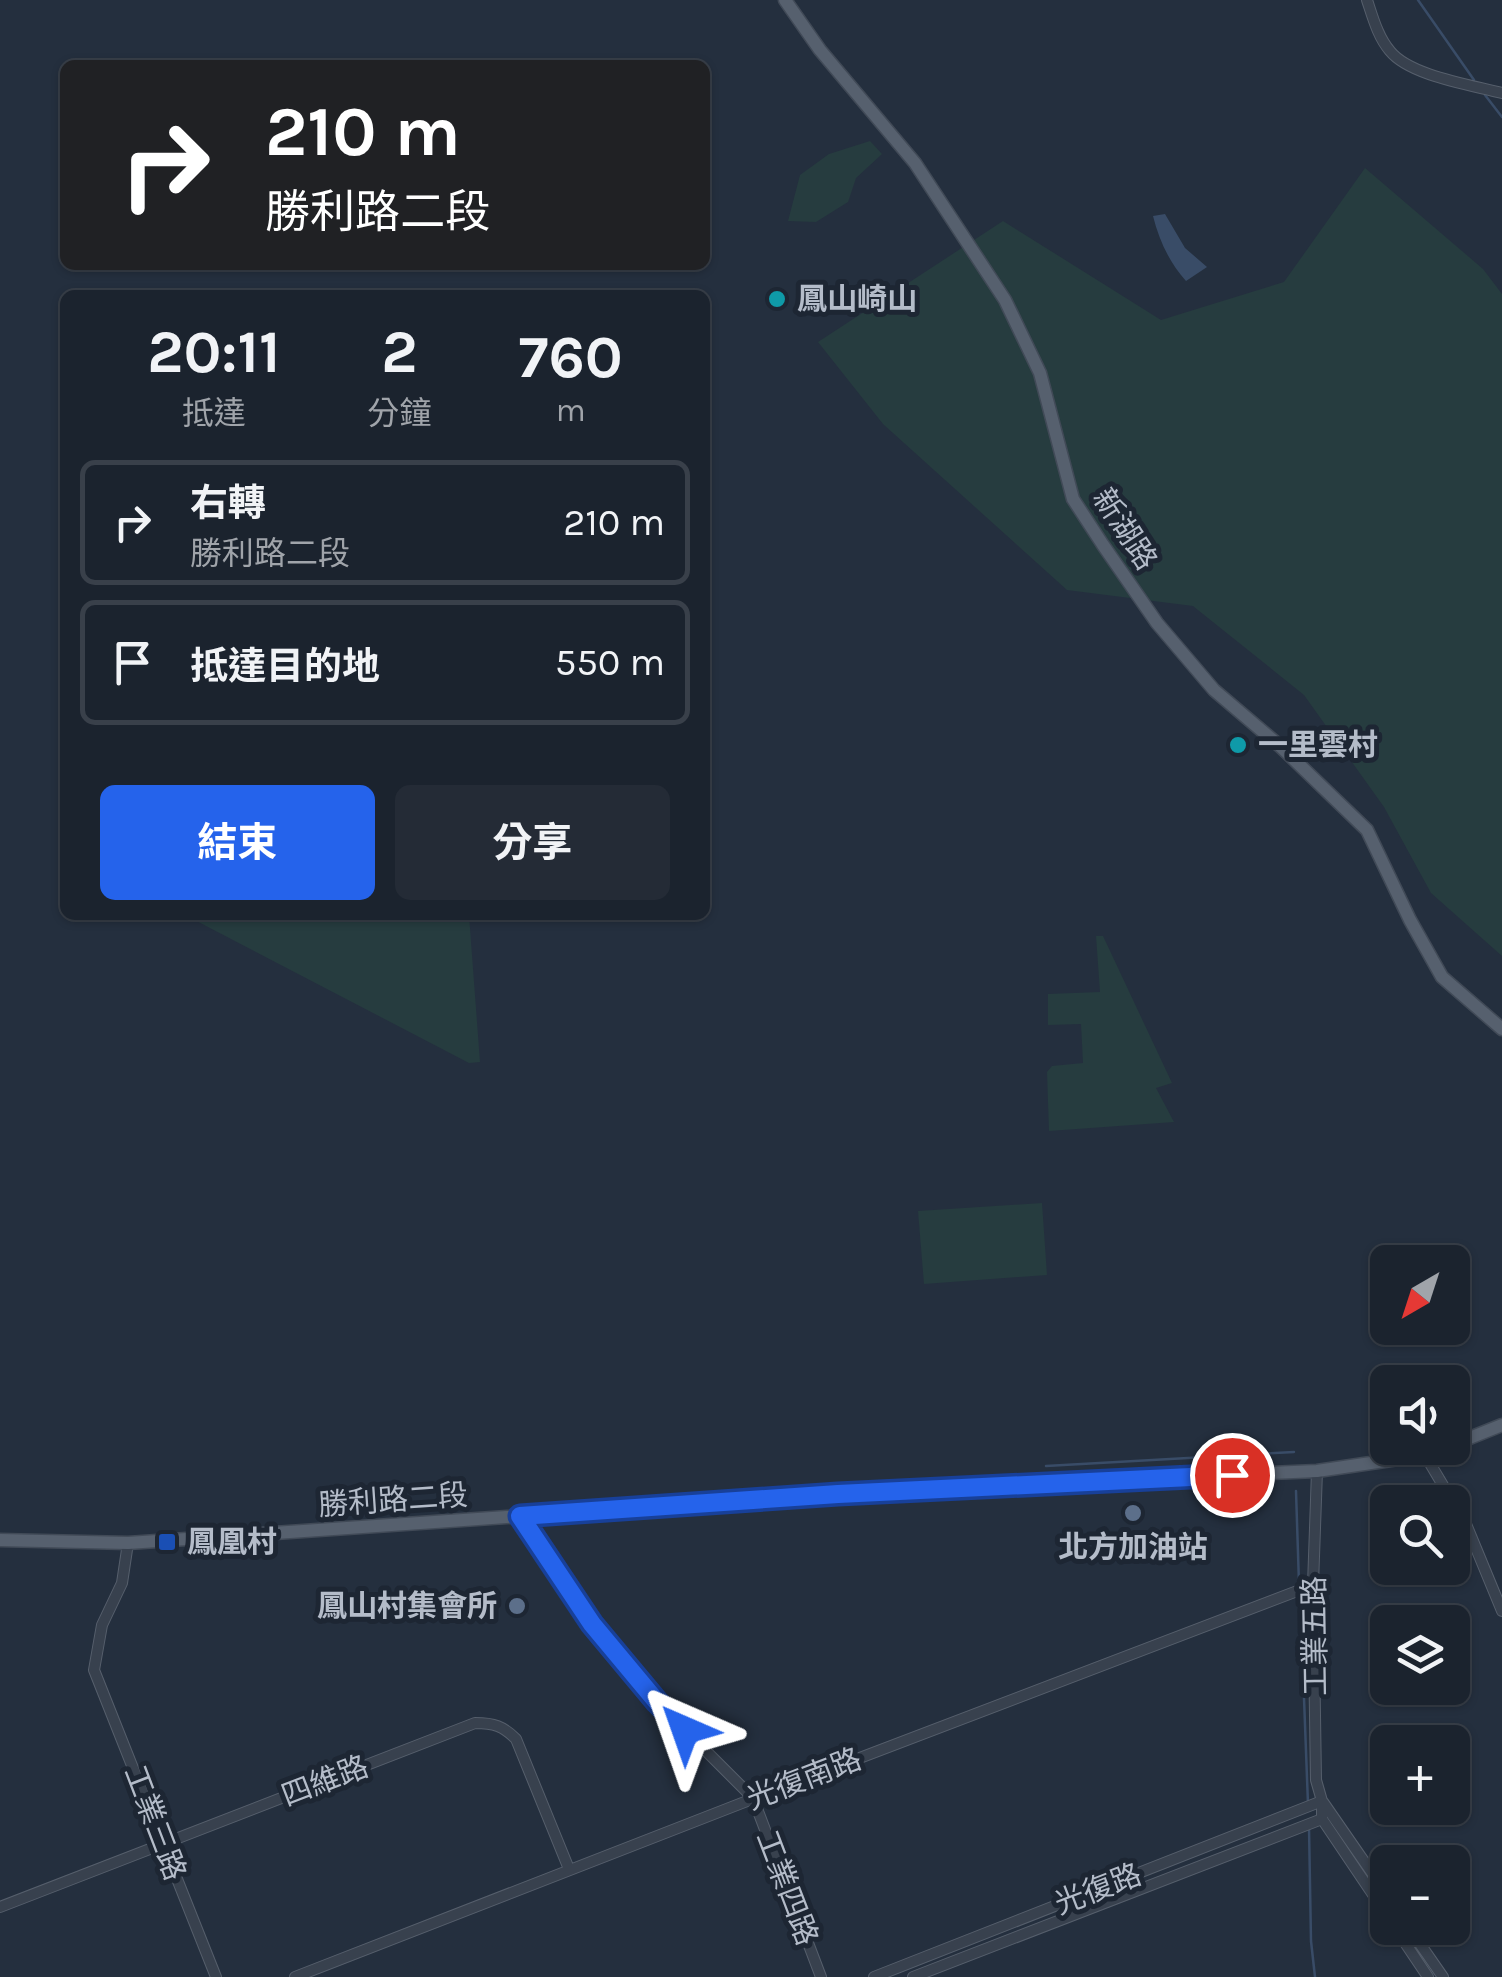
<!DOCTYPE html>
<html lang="zh-TW">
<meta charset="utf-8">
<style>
body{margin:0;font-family:Karla,"Noto Sans TC",sans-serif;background:#242b36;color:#f1f3f6;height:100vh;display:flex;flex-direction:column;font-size:38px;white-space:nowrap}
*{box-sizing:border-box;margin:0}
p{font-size:32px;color:#a0a4aa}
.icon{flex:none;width:55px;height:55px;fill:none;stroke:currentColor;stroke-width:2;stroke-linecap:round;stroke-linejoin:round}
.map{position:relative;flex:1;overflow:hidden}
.details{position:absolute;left:60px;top:290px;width:650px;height:630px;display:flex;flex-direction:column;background:#1b232e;border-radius:15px;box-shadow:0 2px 8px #0004,0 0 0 2px #39404a}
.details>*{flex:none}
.guide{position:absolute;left:60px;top:60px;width:650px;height:210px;border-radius:15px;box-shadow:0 2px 8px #0004,0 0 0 2px #39404a;background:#202124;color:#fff;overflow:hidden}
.needle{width:65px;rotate:219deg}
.buttons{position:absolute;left:1370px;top:1245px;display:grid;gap:20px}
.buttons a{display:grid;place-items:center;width:100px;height:100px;border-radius:15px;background:#1b232e;box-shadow:0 2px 8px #0004,0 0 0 2px #39404a;font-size:50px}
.pin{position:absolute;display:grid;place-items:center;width:85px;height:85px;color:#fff;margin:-42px;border:5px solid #fff;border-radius:50%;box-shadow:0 2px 10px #0007}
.me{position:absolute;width:110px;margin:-55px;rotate:317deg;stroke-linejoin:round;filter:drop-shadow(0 0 8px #0008)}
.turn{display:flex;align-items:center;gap:35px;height:210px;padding:0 40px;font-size:45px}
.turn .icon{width:130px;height:130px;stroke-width:2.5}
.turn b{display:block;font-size:70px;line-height:85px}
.eta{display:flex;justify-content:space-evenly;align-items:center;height:170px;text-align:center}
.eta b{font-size:60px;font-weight:700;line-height:70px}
.primary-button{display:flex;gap:20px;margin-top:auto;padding:20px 40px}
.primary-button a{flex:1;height:115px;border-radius:15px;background:#2563eb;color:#fff;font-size:40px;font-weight:700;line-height:115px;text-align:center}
.primary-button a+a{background:#242b36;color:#f1f3f6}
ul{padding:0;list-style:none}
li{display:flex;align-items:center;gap:30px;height:125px;margin:0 20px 15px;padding:0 20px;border:5px solid #39404a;border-radius:15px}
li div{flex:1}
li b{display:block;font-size:38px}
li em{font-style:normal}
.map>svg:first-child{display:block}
.green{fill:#263c3f}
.water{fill:#394c67}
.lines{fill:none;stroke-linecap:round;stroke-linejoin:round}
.stream{stroke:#394c67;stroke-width:2.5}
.minor-casing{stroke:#565f6c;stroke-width:12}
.major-casing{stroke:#414a57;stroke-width:15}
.minor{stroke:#38414e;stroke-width:10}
.major{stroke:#56606e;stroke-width:12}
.route-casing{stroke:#184099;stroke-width:25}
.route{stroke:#2563eb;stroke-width:18}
.culture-dot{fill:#0f9aa8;stroke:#1d2633;stroke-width:4}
.service-dot{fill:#5c6f8a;stroke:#1d2633;stroke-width:4}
.transit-dot{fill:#1a4fb4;stroke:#1d2633;stroke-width:4}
.labels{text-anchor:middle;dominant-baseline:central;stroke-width:10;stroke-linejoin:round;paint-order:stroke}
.poi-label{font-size:30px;font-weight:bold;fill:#b4bcc9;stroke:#1d2633;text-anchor:start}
.street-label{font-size:30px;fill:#b4bcc9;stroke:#1d2633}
</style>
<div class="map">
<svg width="1502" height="1977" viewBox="0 0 1502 1977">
<rect width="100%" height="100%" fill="#242f3e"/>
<!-- green -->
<path class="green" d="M 870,141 L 882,154 L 856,178 L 848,202 L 816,222 L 788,221 L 800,175 L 829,154 Z
M 1365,168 L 1483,269 L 1502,294 L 1502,956 L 1431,893 L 1384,807 L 1304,695 L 1193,606 L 1067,590 L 883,424 L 818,342 L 1003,221 L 1161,320 L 1284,282 Z
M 185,915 L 469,915 L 480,1062 L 469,1063 Z
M 1096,936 L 1103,936 L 1172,1083 L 1156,1088 L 1174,1122 L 1049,1131 L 1047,1072 L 1052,1066 L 1083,1063 L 1081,1024 L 1048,1025 L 1048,994 L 1100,992 Z
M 1042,1203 L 1047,1275 L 924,1284 L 918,1211 Z"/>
<!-- water -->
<path class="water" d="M 1165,214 L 1185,248 L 1207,267 L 1186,281 C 1169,262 1159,240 1153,216 Z"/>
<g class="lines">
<!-- stream -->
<path class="stream" d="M 1418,0 L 1474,80
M 1485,95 L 1502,117
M 1046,1466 L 1294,1452
M 1296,1491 L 1299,1584
M 1300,1592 L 1308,1804
M 1309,1827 L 1311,1941 L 1315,1977"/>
<defs>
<path id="minor" d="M 1367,0 C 1373,18 1378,37 1390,51 C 1410,76 1472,85 1502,93
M 1425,1455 L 1466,1524 L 1502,1611
M 1317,1471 L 1313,1585 L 1316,1780 L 1322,1801 L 1322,1819 L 1388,1917
M 520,1516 L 593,1624 L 628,1668 L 657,1702 L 753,1798 L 821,1977
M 128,1543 L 122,1583 L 102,1625 L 94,1670 L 216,1977
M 1323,1802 L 1388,1896
M 0,1907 L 475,1723 C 494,1723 503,1726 516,1739 L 569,1869
M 1395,1928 L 1428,1977
M 1409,1928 L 1443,1977
M 295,1977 L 760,1796 L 1313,1585
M 874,1977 L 1322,1801
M 913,1977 L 1322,1819"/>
<path id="major" d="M 785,0 L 820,50 L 915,163 L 1005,300 L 1040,373 L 1073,499 L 1103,545 L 1157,623 L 1214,690 L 1281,747 L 1367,830 L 1410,920 L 1442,977 L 1502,1029
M 1452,1445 L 1502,1425
M 0,1540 L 128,1543 L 800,1497 L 990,1485 L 1317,1471 L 1425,1455 L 1446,1448"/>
</defs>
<!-- minor casing -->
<use href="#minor" class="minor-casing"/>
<!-- major casing -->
<use href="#major" class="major-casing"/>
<!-- minor -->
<use href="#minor" class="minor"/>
<!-- major -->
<use href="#major" class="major"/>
</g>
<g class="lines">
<defs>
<path id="route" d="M 685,1730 L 657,1702 L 592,1624 L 520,1516 L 838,1494 L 1232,1475"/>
</defs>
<!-- route casing -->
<use href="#route" class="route-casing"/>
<!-- route -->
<use href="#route" class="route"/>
</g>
<!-- markers -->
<g class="culture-dot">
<circle cx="777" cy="299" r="10"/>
<circle cx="1238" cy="745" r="10"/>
</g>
<g class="service-dot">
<circle cx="1133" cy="1513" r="10"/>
<circle cx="517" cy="1606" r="10"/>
</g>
<rect class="transit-dot" x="157" y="1532" width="20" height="20" rx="5"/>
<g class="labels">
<!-- poi labels -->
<g class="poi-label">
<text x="797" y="299">鳳山崎山</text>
<text x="1258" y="745">一里雲村</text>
<text x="187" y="1542">鳳凰村</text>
<text x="1133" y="1547" text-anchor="middle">北方加油站</text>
<text x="497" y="1606" text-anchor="end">鳳山村集會所</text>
</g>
<!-- street labels -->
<g class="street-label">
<text transform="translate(1125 529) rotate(57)">新湖路</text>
<text transform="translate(393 1500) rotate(-4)">勝利路二段</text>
<text transform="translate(1315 1636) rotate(-91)">工業五路</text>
<text transform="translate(804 1779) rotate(-21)">光復南路</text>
<text transform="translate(325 1781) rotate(-21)">四維路</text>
<text transform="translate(155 1823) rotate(69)">工業三路</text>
<text transform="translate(787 1888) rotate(69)">工業四路</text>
<text transform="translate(1098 1889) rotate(-21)">光復路</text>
</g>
</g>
</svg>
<div class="buttons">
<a><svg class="needle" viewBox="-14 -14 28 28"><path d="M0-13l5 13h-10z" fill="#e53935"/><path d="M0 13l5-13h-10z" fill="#a0a4aa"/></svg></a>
<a><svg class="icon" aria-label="sound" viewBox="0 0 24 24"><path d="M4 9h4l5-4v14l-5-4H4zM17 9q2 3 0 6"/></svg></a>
<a><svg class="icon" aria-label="search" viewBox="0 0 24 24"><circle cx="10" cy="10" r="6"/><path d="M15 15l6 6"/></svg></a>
<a><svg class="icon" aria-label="layers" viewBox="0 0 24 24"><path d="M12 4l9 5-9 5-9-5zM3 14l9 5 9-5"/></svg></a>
<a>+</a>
<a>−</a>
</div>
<div class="pin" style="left:1232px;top:1475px;background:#d93025"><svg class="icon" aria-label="arrive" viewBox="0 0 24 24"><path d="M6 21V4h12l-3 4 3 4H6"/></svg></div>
<svg class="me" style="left:685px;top:1730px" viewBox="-20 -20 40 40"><path d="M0-17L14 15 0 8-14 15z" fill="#2563eb" stroke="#fff" stroke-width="4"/></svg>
<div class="guide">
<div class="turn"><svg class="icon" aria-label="right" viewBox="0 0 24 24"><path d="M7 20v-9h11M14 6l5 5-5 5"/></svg><div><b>210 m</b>勝利路二段</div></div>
</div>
<section class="details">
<div class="eta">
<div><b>20:11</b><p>抵達</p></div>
<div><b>2</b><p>分鐘</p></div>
<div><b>760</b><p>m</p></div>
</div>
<ul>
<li><svg class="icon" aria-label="right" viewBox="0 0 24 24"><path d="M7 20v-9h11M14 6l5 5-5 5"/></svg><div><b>右轉</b><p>勝利路二段</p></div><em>210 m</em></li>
<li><svg class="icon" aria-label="arrive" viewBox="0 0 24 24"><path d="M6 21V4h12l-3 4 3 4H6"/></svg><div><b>抵達目的地</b></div><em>550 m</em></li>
</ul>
<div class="primary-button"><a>結束</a><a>分享</a></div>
</section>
</div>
